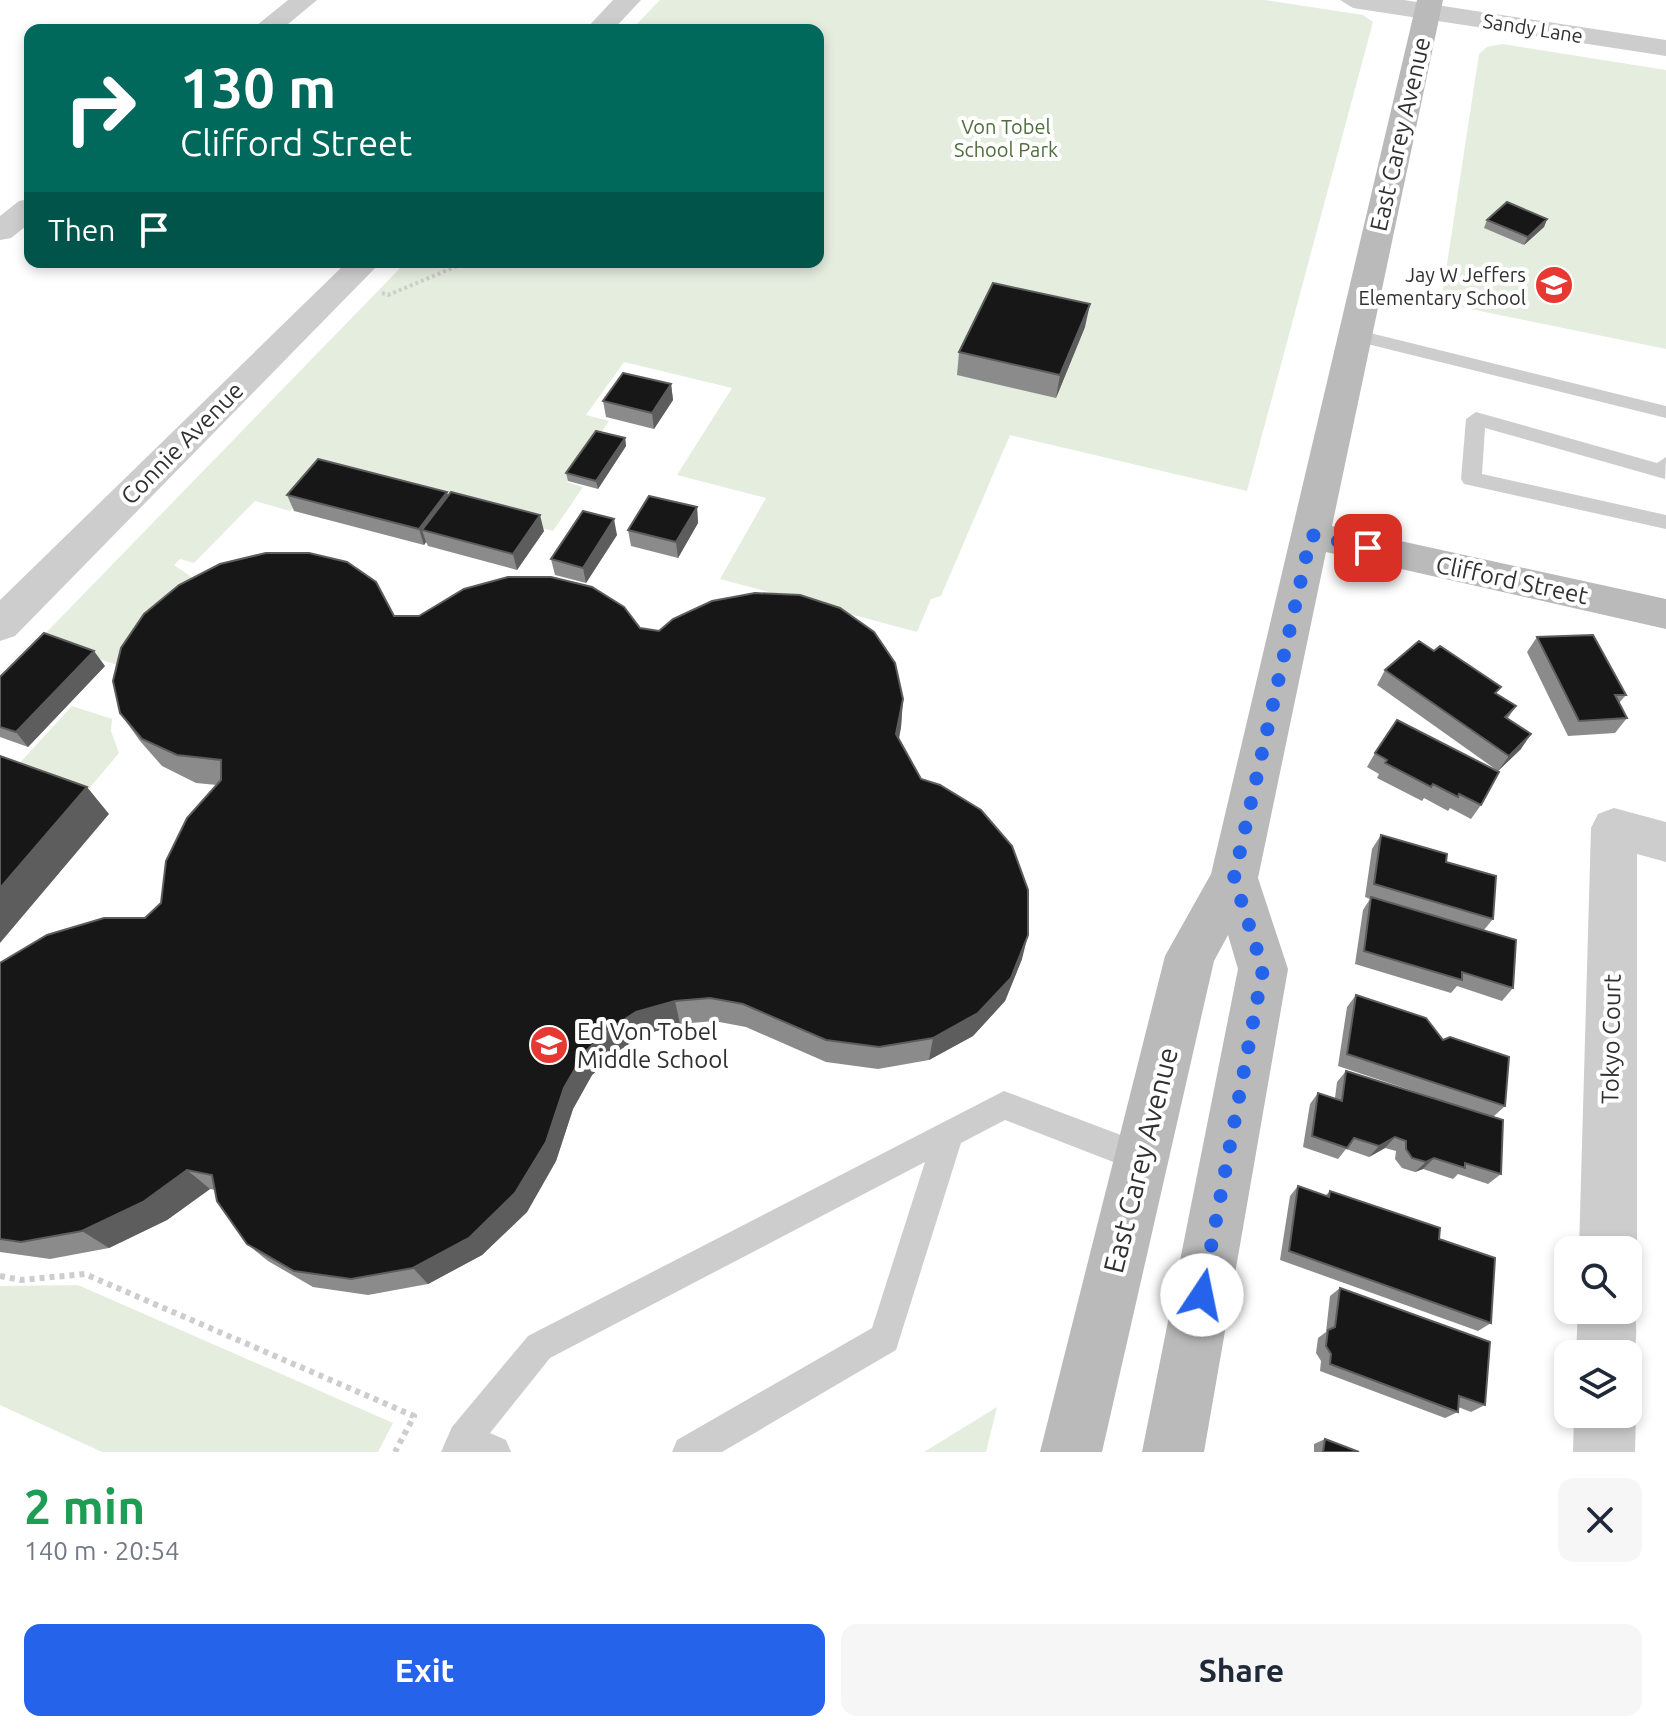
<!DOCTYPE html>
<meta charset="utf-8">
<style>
body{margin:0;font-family:Ubuntu,sans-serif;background:#f6f6f7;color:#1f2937;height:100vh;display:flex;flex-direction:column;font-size:30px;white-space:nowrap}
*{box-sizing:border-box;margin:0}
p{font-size:26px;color:#747a83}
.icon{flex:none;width:44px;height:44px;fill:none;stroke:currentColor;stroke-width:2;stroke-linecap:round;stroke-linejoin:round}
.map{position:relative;height:1452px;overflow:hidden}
.panel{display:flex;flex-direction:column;background:#fff;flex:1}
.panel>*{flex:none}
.hud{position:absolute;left:24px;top:24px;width:800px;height:244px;border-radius:16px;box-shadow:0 4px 12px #0003;background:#00695c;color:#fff;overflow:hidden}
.fabs{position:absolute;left:1554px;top:1236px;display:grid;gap:16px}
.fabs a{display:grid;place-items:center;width:88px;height:88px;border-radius:16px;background:#fff;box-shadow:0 4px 12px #0003;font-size:40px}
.pin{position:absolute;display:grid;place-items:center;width:68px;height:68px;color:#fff;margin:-34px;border-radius:16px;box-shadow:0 4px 12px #0006}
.me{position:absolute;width:88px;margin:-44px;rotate:11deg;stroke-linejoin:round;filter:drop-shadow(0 0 6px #0008)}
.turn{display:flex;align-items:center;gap:28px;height:168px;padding:0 24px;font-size:36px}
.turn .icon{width:104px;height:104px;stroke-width:2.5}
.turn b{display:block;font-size:56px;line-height:68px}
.then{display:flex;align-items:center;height:76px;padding:0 24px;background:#0003;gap:16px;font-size:30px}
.round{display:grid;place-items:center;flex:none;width:84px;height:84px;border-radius:16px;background:#f6f6f7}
.head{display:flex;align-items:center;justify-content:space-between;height:136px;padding:0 24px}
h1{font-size:48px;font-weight:600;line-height:60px;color:#1e9e55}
.button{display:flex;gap:16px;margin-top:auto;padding:16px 24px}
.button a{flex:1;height:92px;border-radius:16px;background:#2563eb;color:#fff;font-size:32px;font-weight:600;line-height:92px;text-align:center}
.button a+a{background:#f6f6f7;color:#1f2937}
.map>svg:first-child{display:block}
.green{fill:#e5eddf}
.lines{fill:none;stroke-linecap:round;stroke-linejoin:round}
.path-far1{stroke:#cdcdcd;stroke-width:4;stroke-dasharray:3 3;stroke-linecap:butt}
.path{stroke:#cdcdcd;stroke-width:6;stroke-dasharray:5 5;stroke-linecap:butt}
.lane{fill:#cdcdcd;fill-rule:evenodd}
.street{fill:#cdcdcd;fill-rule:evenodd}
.secondary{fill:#bababa;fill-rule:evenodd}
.wall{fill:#8b8b8b}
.shaded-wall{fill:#5d5d5d}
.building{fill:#171717;stroke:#5d5d5d;stroke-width:2}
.route{stroke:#2563eb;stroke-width:14;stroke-dasharray:0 25.2}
.labels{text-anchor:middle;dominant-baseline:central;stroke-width:8;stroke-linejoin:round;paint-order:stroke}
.far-street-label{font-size:20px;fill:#303030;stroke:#fff}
.far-park-label{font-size:20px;fill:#4e6e3c;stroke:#fff}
.far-poi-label{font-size:20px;fill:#303030;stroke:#fff;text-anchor:end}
.street-label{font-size:24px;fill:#303030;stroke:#fff}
.poi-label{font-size:24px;fill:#303030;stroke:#fff;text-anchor:start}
.near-street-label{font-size:28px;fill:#303030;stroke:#fff}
</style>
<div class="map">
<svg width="1666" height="1452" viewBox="0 0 1666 1452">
<rect width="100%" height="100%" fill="#fff"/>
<!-- green -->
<path class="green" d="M 660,0 L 1265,0 L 1363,15 L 1373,22 L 1247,491 L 1010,435 L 941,596 L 931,599 L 917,632 L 720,579 L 766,498 L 677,475 L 732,388 L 624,362 L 586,415 L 609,421 L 567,482 L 583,487 L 553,531 L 324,472 L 290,511 L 255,501 L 194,563 L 180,559 L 174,565 L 209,589 L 123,667 L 40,639 L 406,262 L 818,262 L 818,30 L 631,30 Z
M 1502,44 L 1666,70 L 1666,349 L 1441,303 L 1479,54 L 1487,47 Z
M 72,706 L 112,719 L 111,731 L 119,753 L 87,791 L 17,766 Z
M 78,1285 L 393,1423 L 378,1452 L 102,1452 L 0,1405 L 0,1286 Z
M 997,1407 L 986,1452 L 924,1452 Z"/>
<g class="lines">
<!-- path-far1 -->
<path class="path-far1" d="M 382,293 L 388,295 L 467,262"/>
<!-- path -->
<path class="path" d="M 0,1276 L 21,1280 L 85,1274 L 414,1416 L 395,1452"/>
<!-- lane -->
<path class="lane" d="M 1354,329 L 1666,406 L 1666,418 L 1347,339 L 1345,335 Z
M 1476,412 L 1657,463 L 1666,457 L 1665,479 L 1485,428 L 1482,474 L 1666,515 L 1666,529 L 1464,484 L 1461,479 L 1466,419 Z
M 1004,1091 L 1150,1146 L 1154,1157 L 1150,1168 L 1139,1172 L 1005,1120 L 961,1143 L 896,1350 L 722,1452 L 672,1452 L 677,1440 L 872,1328 L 925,1162 L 550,1358 L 490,1433 L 506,1440 L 511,1452 L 441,1452 L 452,1427 L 528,1336 Z"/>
<!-- street -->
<path class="street" d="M 288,0 L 317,0 L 281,30 L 251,30 Z
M 613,0 L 641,0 L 613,30 L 585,30 Z
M 1340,0 L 1404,0 L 1666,40 L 1666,56 L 1353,8 Z
M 30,199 L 30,223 L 11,238 L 0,240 L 0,216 L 19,201 Z
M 347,262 L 381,262 L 15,636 L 0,641 L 0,600 Z
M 1614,808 L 1666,822 L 1666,862 L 1637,854 L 1637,1250 L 1628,1270 L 1628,1250 L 1579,1250 L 1591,828 L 1598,814 Z
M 1628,1290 C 1639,1317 1639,1345 1628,1373 L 1628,1354 L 1576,1354 L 1578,1310 L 1628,1310 Z
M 1628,1396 L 1636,1414 L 1635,1452 L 1573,1452 L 1574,1414 L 1628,1414 Z"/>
<!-- secondary -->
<path class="secondary" d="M 1417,0 L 1443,0 L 1332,526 L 1666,599 L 1666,629 L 1326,552 L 1258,878 L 1288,969 L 1204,1452 L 1142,1452 L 1238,969 L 1228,935 L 1214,961 L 1102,1452 L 1040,1452 L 1165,956 L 1211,874 Z"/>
</g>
<!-- wall -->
<path class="wall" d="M 1547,219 L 1544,227 L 1524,245 L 1484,228 L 1487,220 Z
M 1085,327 L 1056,398 L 957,375 L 959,352 Z
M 671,384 L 673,400 L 654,429 L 606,417 L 603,401 Z
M 625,438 L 626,446 L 598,489 L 568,481 L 566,473 Z
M 287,495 L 449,495 L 544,531 L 517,570 L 428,546 L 426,542 L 424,545 L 294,511 Z
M 697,507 L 698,523 L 678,558 L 631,546 L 628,530 Z
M 617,535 L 586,583 L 555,575 L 551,559 Z
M 394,616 L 640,628 L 903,699 L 901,727 L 899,739 L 1022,959 L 1005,1001 L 973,1036 L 929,1060 L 878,1069 L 826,1062 L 746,1027 L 714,1021 L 680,1024 L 643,1035 L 615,1053 L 592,1075 L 573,1109 L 556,1161 L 527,1212 L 482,1255 L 428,1284 L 368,1295 L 313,1287 L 268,1261 L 247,1244 L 215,1190 L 210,1189 L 167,1220 L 109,1248 L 50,1259 L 0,1252 L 0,963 L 145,918 L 161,903 L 217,785 L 196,783 L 162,766 L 140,741 L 120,713 Z
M 1537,637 L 1626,695 L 1619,703 L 1627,718 L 1615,733 L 1568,736 L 1527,652 Z
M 105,666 L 28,747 L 0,737 L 0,677 Z
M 1385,670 L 1497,694 L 1516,706 L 1508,718 L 1521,749 L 1498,771 L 1377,685 Z
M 1375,753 L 1481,805 L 1471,819 L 1450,808 L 1448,811 L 1424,798 L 1422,801 L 1377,778 L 1379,774 L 1367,767 Z
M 1381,835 L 1446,862 L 1493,919 L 1484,930 L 1513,988 L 1502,1001 L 1457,986 L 1451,993 L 1355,964 L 1363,910 L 1370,899 L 1365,897 L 1372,849 Z
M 1356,995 L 1443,1040 L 1505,1106 L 1493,1117 L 1501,1174 L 1488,1184 L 1458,1174 L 1453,1179 L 1423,1169 L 1415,1172 L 1402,1168 L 1395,1159 L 1396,1151 L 1385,1148 L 1369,1157 L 1346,1149 L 1338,1159 L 1303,1147 L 1310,1104 L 1318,1093 L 1335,1098 L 1337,1082 L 1346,1071 L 1461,1107 L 1338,1066 L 1347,1007 Z
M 1298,1186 L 1325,1196 L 1330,1191 L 1439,1239 L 1491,1323 L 1478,1331 L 1280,1260 L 1290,1196 Z
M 1340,1288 L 1485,1405 L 1471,1412 L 1458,1407 L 1458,1412 L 1445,1418 L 1320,1371 L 1321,1361 L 1316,1353 L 1318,1338 L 1326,1332 L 1330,1296 Z
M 1325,1439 L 1359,1452 L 1314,1452 L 1314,1444 Z"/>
<!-- shaded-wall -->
<path class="shaded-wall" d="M 1547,219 L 1544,227 L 1524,245 L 1528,237 Z
M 1090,304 L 1085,327 L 1056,398 L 1060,375 Z
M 671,384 L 673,400 L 654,429 L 652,413 Z
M 625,438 L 626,446 L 598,489 L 596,481 Z
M 447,492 L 452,507 L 422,530 L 426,542 L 424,545 L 419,529 Z
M 697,507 L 698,523 L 678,558 L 676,542 Z
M 540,515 L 544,531 L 517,570 L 513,554 Z
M 614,519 L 617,535 L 586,583 L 583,568 Z
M 94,651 L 105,666 L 28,747 L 16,732 Z
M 903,699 L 901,727 L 894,762 L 896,734 Z
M 1531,734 L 1521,749 L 1498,771 L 1509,756 Z
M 87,787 L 109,814 L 0,943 L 0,888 Z
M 1028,935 L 1022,959 L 1005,1001 L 973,1036 L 929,1060 L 933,1038 Z
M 675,1001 L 680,1024 L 643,1035 L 615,1053 L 592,1075 L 573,1109 L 556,1161 L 527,1212 L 482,1255 L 428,1284 L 413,1268 L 564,1088 L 584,1053 L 608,1030 L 636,1012 Z
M 1395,1137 L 1385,1148 L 1369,1157 L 1379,1146 Z
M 1434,1158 L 1423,1169 L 1415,1172 L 1426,1162 Z
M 187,1170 L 210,1189 L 167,1220 L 109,1248 L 82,1231 Z"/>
<!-- building -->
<path class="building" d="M 1507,202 L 1547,219 L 1528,237 L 1487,220 Z
M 993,283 L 1090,304 L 1060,375 L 959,352 Z
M 623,373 L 671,384 L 652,413 L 603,401 Z
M 596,431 L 625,438 L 596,481 L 566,473 Z
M 318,459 L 447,492 L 419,529 L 287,495 Z
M 451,492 L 540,515 L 513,554 L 422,530 Z
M 649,496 L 697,507 L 676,542 L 628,530 Z
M 583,511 L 614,519 L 583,568 L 551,559 Z
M 266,553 L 309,553 L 347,562 L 376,582 L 394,616 L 419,616 L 464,589 L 508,577 L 551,577 L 592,587 L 624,607 L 640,628 L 659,631 L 673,619 L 712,601 L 755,593 L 800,595 L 840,608 L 874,632 L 895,663 L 903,699 L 896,734 L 921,779 L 940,785 L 981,810 L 1012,846 L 1028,890 L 1028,935 L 1011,978 L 978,1013 L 933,1038 L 879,1047 L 826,1040 L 743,1004 L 710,998 L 675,1001 L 636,1012 L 608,1030 L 584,1053 L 564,1088 L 546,1142 L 515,1193 L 469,1238 L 413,1268 L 351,1279 L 294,1271 L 247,1244 L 217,1201 L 212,1175 L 187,1170 L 143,1202 L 82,1231 L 21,1242 L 0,1239 L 0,963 L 47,935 L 104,918 L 145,918 L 161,903 L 166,861 L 187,818 L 221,780 L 221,760 L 177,755 L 142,739 L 120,713 L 113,681 L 121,648 L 144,614 L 179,585 L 220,564 Z
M 44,633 L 94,651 L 16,732 L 0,727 L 0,677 Z
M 1593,635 L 1626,695 L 1615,695 L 1627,718 L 1579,721 L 1537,637 Z
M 1419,641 L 1434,651 L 1440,646 L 1501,687 L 1495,693 L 1516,706 L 1505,717 L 1531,734 L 1509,756 L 1385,670 Z
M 1397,720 L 1499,772 L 1481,805 L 1459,794 L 1458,797 L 1433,784 L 1431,787 L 1385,763 L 1387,760 L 1375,753 Z
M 0,756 L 87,787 L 0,888 Z
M 1381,835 L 1447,854 L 1446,862 L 1496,876 L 1493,919 L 1374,884 Z
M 1371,897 L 1516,940 L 1513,988 L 1462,972 L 1462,980 L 1364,951 Z
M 1356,995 L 1426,1018 L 1443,1040 L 1450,1037 L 1509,1057 L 1505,1106 L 1347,1054 Z
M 1346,1071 L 1503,1120 L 1501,1174 L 1465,1163 L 1465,1168 L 1434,1158 L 1426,1162 L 1412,1158 L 1406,1149 L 1406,1141 L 1395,1137 L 1379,1146 L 1354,1138 L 1347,1148 L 1312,1136 L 1318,1093 L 1342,1101 Z
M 1298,1186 L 1329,1197 L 1330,1191 L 1440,1228 L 1439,1239 L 1495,1258 L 1491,1323 L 1289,1251 Z
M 1340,1288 L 1490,1342 L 1485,1405 L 1459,1396 L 1458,1412 L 1330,1364 L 1331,1354 L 1326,1346 L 1328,1330 L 1335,1327 Z
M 1325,1439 L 1359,1452 L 1323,1452 Z"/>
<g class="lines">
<!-- route -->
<path class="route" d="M 1202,1295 L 1263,969 L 1234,878 L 1311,535 L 1368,548"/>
</g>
<!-- icons -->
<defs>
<symbol id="school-disc" viewBox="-11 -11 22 22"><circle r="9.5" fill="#e83832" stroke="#fff"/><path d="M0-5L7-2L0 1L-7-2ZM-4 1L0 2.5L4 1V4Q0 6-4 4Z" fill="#fff"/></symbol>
</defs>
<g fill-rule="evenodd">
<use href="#school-disc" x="1532" y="263" width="44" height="44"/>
<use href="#school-disc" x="527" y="1023" width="44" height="44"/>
</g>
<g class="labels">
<!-- far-street labels -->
<g class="far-street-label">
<text transform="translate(1533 28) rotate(9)">Sandy Lane</text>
</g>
<!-- far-park labels -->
<g class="far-park-label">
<text x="1006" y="126">Von Tobel<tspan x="1006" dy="23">School Park</tspan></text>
</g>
<!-- far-poi labels -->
<g class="far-poi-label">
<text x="1526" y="274">Jay W Jeffers<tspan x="1526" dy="23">Elementary School</tspan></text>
</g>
<!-- street labels -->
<g class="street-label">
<text transform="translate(1400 134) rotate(-77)">East Carey Avenue</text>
<text transform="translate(182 443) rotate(-45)">Connie Avenue</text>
<text transform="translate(1512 580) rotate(12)">Clifford Street</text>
<text transform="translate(1611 1039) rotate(-89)">Tokyo Court</text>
</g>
<!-- poi labels -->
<g class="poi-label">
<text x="577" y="1031">Ed Von Tobel<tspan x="577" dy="28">Middle School</tspan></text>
</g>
<!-- near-street labels -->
<g class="near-street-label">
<text transform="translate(1140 1160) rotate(-76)">East Carey Avenue</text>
</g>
</g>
</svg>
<div class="fabs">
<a><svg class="icon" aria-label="search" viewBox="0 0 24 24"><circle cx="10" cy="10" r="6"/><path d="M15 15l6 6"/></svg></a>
<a><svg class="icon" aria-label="layers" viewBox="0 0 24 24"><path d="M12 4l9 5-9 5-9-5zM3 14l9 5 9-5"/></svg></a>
</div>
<div class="pin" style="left:1368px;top:548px;background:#d93025"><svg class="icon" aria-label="arrive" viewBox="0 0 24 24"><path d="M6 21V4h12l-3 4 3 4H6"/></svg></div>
<svg class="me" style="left:1202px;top:1295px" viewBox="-20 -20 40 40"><circle r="19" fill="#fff"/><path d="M0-13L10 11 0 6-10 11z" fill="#2563eb"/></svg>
<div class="hud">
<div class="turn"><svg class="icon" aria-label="right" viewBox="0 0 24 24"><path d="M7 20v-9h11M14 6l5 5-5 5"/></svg><div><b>130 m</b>Clifford Street</div></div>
<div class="then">Then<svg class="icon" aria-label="arrive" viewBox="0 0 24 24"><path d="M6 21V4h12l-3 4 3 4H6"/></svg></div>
</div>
</div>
<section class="panel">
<div class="head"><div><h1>2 min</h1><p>140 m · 20:54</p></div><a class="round"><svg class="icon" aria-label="close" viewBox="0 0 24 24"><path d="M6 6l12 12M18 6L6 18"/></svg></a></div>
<div class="button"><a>Exit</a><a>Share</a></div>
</section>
